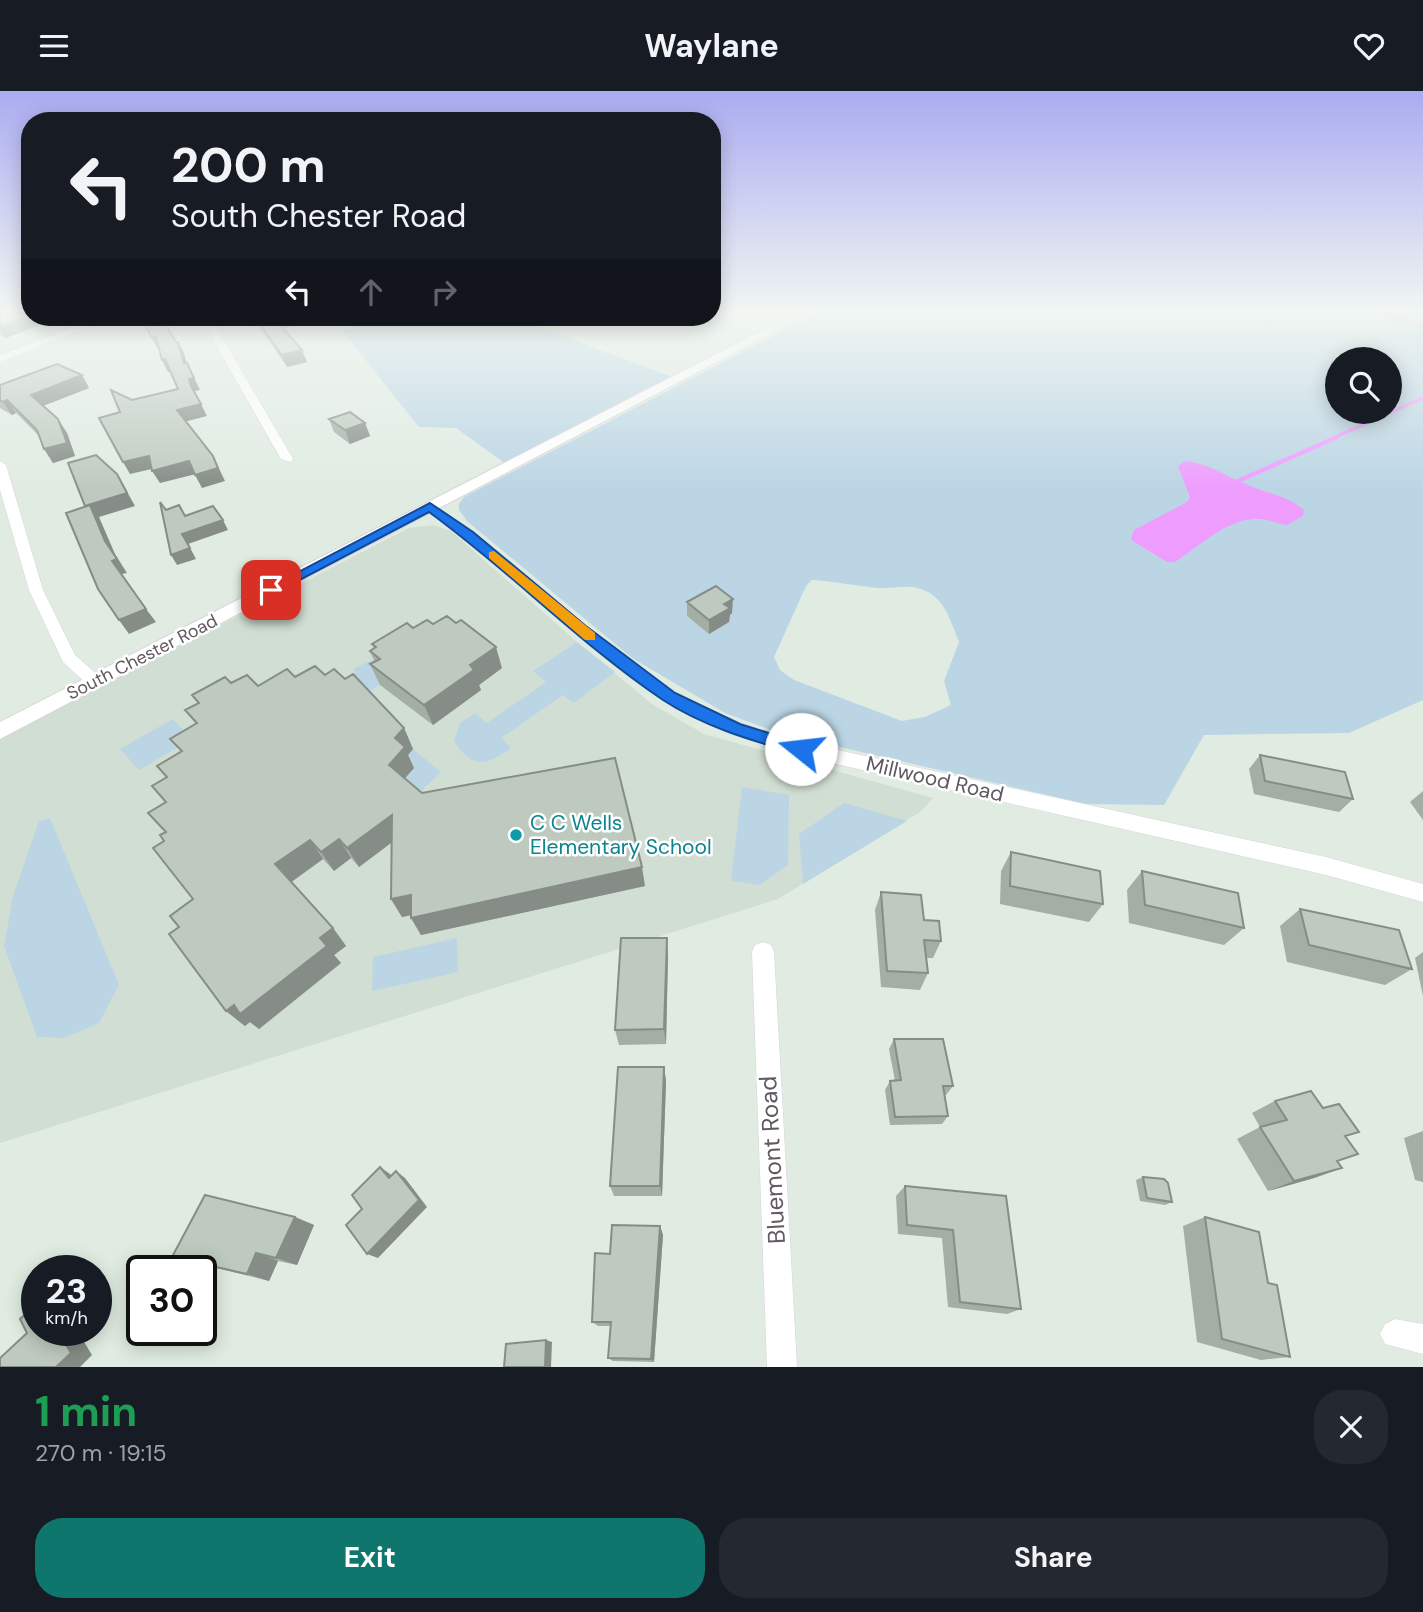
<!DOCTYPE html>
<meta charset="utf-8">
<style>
body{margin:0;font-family:"DM Sans",sans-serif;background:#242831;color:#f1f3f6;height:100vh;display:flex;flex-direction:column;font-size:26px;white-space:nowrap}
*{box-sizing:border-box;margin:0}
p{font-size:23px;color:#9ea1a6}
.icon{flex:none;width:38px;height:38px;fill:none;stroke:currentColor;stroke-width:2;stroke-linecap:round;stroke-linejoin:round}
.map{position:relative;height:1276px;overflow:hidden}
.details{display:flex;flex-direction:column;background:#171b24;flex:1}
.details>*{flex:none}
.banner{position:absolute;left:21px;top:21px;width:700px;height:214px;border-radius:28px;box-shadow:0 4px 18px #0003;background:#171b24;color:#f1f3f6;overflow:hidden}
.controls{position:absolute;left:1325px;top:256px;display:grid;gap:14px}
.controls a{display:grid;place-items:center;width:77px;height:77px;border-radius:50%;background:#171b24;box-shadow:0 4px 18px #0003;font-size:35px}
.speed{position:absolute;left:21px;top:1164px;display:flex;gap:14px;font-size:35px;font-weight:700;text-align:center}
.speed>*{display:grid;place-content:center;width:91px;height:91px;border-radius:50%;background:#171b24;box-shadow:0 4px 18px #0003;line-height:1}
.speed small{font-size:18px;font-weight:400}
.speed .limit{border:4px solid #111;border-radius:10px;background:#fff;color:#111}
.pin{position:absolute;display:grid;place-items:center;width:60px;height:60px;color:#fff;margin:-30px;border-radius:14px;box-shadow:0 4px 10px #0006}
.me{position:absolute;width:77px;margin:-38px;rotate:286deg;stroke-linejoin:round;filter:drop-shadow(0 0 5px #0008)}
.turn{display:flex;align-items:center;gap:24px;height:147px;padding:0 35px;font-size:32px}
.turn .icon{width:91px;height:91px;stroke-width:2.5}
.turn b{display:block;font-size:49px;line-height:60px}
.lanes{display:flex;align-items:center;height:66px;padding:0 35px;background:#0003;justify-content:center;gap:35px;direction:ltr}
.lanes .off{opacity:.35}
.round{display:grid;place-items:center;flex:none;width:74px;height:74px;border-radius:28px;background:#242831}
.headline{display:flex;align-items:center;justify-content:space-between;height:119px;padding:0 35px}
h1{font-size:42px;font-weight:700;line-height:52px;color:#1e9e55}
.button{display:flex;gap:14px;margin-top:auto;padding:14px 35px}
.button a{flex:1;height:80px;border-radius:28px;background:#0f766e;color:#fff;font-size:28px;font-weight:700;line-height:80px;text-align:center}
.button a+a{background:#242831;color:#f1f3f6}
header{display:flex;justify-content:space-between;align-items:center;height:91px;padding:0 35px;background:#171b24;font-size:32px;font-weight:700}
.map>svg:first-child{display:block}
.education{fill:#d1ded3}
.green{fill:#bbd5e5;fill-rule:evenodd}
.water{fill:#ee9dff}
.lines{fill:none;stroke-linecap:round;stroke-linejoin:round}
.stream-far1{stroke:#ee9dff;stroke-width:3.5}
.stream{stroke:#ee9dff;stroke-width:4.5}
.minor-casing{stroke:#dad3da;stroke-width:1}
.tertiary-casing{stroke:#dad3da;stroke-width:2}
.minor{fill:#fff;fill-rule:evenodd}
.tertiary{fill:#fff;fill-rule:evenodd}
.wall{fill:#a3aea4}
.shaded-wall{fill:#858d86}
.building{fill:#becabf;stroke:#858d86;stroke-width:2}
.route{fill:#1a73e8;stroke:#114b97;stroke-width:2}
.slow{fill:#f59e0b}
.culture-dot{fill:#0f9aa8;stroke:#fff;stroke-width:2.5}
.labels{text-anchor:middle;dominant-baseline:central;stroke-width:5;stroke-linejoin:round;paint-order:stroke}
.far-street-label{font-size:18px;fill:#615961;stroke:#fff}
.street-label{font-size:21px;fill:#615961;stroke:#fff}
.culture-label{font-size:21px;fill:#0d838f;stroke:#fff;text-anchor:start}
.near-street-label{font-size:24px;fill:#615961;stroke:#fff}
</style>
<header><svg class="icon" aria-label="menu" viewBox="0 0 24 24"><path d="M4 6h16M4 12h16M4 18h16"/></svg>Waylane<svg class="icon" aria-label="heart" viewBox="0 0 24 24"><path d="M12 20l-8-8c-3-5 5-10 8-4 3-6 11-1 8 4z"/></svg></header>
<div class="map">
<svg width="1423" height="1276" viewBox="0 0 1423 1276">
<rect width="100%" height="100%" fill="#e0ece2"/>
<!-- education -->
<path class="education" d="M 433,434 L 451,440 L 577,551 L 652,613 L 704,643 L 933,707 L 920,721 L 778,808 L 0,1052 L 0,647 L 409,437 Z"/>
<!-- green -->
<path class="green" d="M 819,221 L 1423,221 L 1423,609 L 1349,642 L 1204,644 L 1164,714 L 1086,713 L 779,642 L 725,622 L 632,567 L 467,430 L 459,419 L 459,413 L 464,406 ZM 1337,268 L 1390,268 L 1390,320 L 1337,320 ZM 812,489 C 834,490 856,495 878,497 C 891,498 905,494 917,497 C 944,503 950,529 959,551 L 944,590 L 951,614 L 925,626 L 902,630 L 794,589 L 780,579 L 774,566 L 806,495 Z
M 344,226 L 512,226 L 675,287 L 506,373 L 456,337 L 419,336 L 343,241 L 355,237 Z
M 387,548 L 389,588 L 366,602 L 352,583 L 356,581 L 353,578 L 374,568 L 370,564 L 374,561 L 371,558 Z
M 577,551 L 615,581 L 574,612 L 563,604 L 501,647 L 511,657 C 486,675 472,678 454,650 L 460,632 L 475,622 L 487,632 L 546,591 L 533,580 Z
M 173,628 L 192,648 L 139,679 L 120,658 Z
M 413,658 L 441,681 L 399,721 C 399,698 398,676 413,658 Z
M 742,696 L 789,704 L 788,774 L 760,794 L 731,790 Z
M 844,712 L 907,730 L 803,793 L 799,743 Z
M 50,727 L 119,894 L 99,932 L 64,947 L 37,946 L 4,855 L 13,805 L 39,730 Z
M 457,847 L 458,881 L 372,900 L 373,866 Z"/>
<!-- water -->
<path class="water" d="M 1185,370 C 1208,372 1227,386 1248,394 C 1267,403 1287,404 1304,419 L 1303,425 L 1287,434 C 1276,432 1264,427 1253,428 C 1225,430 1198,456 1175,471 L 1167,471 L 1131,449 L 1134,439 L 1187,411 L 1190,406 L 1178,375 Z"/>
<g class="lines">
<!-- stream-far1 -->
<path class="stream-far1" d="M 1380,221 L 1423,235
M 1333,347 L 1423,307"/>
<!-- stream -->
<path class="stream" d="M 1238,390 L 1337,346"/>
<defs>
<path id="minor" d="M 100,226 L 113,226 L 0,271 L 0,264 Z
M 200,226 L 210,226 L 293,368 L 291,371 L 281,368 Z
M 0,370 L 6,374 L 43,499 L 75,564 L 101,587 L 103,591 L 101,595 L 89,595 L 63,571 L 29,499 L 0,399 Z
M 430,411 L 480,447 L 653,586 C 698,618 749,637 801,651 L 1326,766 L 1423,793 L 1423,811 L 1326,784 L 801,665 L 729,642 L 658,606 L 425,418 L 423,415 Z
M 763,851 L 771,854 L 774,861 L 797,1276 L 767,1276 L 752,861 L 755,854 Z
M 1395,1228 L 1423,1233 L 1423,1263 L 1385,1253 L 1380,1243 L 1385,1233 Z"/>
<path id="tertiary" d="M 798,221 L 812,221 L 0,648 L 0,631 Z"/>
</defs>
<!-- minor casing -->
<use href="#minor" class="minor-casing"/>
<!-- tertiary casing -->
<use href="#tertiary" class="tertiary-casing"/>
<!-- minor -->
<use href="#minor" class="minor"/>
<!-- tertiary -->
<use href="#tertiary" class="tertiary"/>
</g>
<!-- wall -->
<path class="wall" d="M 0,221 L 30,226 L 59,226 L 6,247 L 0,244 Z
M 252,226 L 297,226 L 300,233 L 283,237 L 307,271 L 287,276 Z
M 82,284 L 89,297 L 43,315 L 58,328 L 67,342 L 75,365 L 53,372 L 39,345 L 16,322 L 12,324 L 0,317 L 0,294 Z
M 329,328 L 365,332 L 370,345 L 350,353 L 334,341 Z
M 687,511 L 732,522 L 730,524 L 729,531 L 709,543 L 687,525 Z
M 413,537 L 502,577 L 479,594 L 481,599 L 433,634 L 380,594 L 370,573 L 375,571 L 370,560 L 374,557 L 372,553 Z
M 325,584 L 345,588 L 404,637 L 413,658 L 408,664 L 414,677 L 405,687 L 422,702 L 645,795 L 421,844 L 411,827 L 411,824 L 402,826 L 391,808 L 392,751 L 359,776 L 351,767 L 334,780 L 323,768 L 291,791 L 333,837 L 346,855 L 334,864 L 341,872 L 259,938 L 250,931 L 245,935 L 226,920 L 179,836 L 193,808 L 164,750 L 166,741 L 167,686 L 181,661 L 170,648 L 196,633 L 185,619 L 198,612 L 192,604 L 231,592 L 258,595 L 295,586 Z
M 1260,664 L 1353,708 L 1339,721 L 1254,703 L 1249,678 Z
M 1423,700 L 1423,729 L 1410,711 Z
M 1011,761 L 1103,813 L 1089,831 L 1000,813 L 1001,780 Z
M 1142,780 L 1244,837 L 1224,854 L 1129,832 L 1127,799 Z
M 881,801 L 924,829 L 941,850 L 933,867 L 927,867 L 928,882 L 920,899 L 881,896 L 875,819 Z
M 1300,818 L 1412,878 L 1385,894 L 1287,871 L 1280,835 Z
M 1423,861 L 1423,905 L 1415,867 Z
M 668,864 L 666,953 L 619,954 L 615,939 Z
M 894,948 L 953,995 L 946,1004 L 944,1004 L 948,1025 L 942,1033 L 890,1034 L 885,999 L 890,990 L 895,990 L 889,958 Z
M 664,976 L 666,990 L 662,1105 L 614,1105 L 610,1095 Z
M 1275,1010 L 1323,1017 L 1346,1046 L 1338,1071 L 1342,1077 L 1314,1087 L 1268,1100 L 1237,1048 L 1260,1036 L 1252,1022 Z
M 1423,1040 L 1423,1091 L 1415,1089 L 1404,1047 Z
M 1143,1086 L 1172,1111 L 1165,1114 L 1140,1110 L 1136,1089 Z
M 905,1095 L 1006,1105 L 1021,1218 L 1007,1223 L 948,1216 L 942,1147 L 898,1143 L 896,1105 Z
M 295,1126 L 314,1134 L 297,1174 L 278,1170 L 269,1190 L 172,1166 Z
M 1205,1126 L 1268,1192 L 1290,1266 L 1261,1269 L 1197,1251 L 1183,1135 Z
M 660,1135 L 663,1144 L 654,1271 L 613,1270 L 608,1267 L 610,1235 L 598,1235 L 592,1231 L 610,1163 Z"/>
<!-- shaded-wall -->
<path class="shaded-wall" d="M 30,224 L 30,226 L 59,226 L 6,247 L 0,238 L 0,236 Z
M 278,226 L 297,226 L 300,233 L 279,238 L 274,227 Z
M 156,246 L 162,257 L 158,258 L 152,247 Z
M 178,251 L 184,262 L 190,284 L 184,272 Z
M 302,259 L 307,271 L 287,276 L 282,264 Z
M 165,268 L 171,280 L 168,281 L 162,269 Z
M 187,272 L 200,299 L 195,300 L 197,306 L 191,295 Z
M 82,284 L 89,297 L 40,316 L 31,304 Z
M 7,309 L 16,322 L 12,324 L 3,311 Z
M 201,313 L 207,325 L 184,331 L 177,319 Z
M 58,328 L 67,342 L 75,365 L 53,372 L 44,358 Z
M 365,332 L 370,345 L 350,353 L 345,339 Z
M 149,365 L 156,377 L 130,383 L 123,371 Z
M 213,365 L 225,390 L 202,397 L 195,384 Z
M 189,370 L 196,383 L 160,392 L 152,380 Z
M 117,383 L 135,415 L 99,426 L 115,463 L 127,482 L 122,483 L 112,470 L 105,450 L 85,415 Z
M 223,429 L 228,439 L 188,453 L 196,468 L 177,474 L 171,464 L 182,443 Z
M 733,508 L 732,522 L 730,524 L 729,531 L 709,543 L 709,529 L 724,513 Z
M 146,518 L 156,531 L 129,543 L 119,529 Z
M 496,556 L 502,577 L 479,594 L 481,599 L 433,634 L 424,614 L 470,574 Z
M 404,637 L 413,658 L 408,664 L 414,677 L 399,694 L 389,674 L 395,647 Z
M 392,724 L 403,743 L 359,776 L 347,757 Z
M 339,748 L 351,767 L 334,780 L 321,761 Z
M 310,749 L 323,768 L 290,792 L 275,773 Z
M 642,776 L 645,795 L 421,844 L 411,827 Z
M 411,804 L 421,822 L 402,826 L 391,808 Z
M 333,837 L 346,855 L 334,864 L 341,872 L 259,938 L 250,931 L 245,935 L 226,920 Z
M 667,847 L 668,864 L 666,953 L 664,938 Z
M 664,976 L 666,990 L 662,1105 L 660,1095 Z
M 380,1076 L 390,1083 L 398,1094 L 389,1087 Z
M 1342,1077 L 1314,1087 L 1268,1100 L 1294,1090 Z
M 396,1080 L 405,1087 L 427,1116 L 378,1167 L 367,1163 Z
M 295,1126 L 314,1134 L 297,1174 L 276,1167 Z
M 660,1135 L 663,1144 L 654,1271 L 651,1268 Z
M 256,1162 L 278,1170 L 269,1190 L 247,1183 Z
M 57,1239 L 77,1239 L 92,1264 L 80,1276 L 56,1276 Z
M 546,1249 L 552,1251 L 551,1276 L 545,1276 Z"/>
<!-- building -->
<path class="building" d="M 0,221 L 30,221 L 30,224 L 0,236 Z
M 141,226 L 161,226 L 176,251 L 178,251 L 184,272 L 187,272 L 194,287 L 189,288 L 191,295 L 201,313 L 177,319 L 213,365 L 218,377 L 195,384 L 189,370 L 152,380 L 149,365 L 123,371 L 99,327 L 120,321 L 111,299 L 132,309 L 178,298 L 165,268 L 162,269 L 156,246 L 152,247 Z
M 255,226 L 278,226 L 274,227 L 302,259 L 282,264 Z
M 57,273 L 82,284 L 31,304 L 58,328 L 67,352 L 44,358 L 37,339 L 7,309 L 3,311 L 0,309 L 0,294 Z
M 350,321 L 365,332 L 345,339 L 329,328 Z
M 96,364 L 117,383 L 127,402 L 85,415 L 68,372 Z
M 160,411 L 166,419 L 179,414 L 185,425 L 213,415 L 223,429 L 182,443 L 190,457 L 171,464 Z
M 90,414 L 105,450 L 117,468 L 112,470 L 146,518 L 119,529 L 98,498 L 66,422 Z
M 716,495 L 733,508 L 724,513 L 730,517 L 709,529 L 687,511 Z
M 447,525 L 456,532 L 461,529 L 496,556 L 470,574 L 474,579 L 424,614 L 370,573 L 380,568 L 370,560 L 376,556 L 372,553 L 407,532 L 413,537 L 427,529 L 433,533 Z
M 315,575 L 325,584 L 334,578 L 345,588 L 353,583 L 404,637 L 395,647 L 405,656 L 389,674 L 422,702 L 615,667 L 642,776 L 411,827 L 411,804 L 391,808 L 392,724 L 347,757 L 339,748 L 321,761 L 310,749 L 275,773 L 333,837 L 320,847 L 327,855 L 240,923 L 234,914 L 226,920 L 169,843 L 179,836 L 170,825 L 193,808 L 153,757 L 164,750 L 160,744 L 166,741 L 148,722 L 166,711 L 152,695 L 167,686 L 157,675 L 182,660 L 170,648 L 197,632 L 185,619 L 199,612 L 192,604 L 225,586 L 231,592 L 247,584 L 258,595 L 287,578 L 295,586 Z
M 1260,664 L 1345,681 L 1353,708 L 1265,690 Z
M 1011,761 L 1100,780 L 1103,813 L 1010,795 Z
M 1142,780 L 1238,802 L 1244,837 L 1145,814 Z
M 881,801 L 921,804 L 924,829 L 939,830 L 941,850 L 924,849 L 928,882 L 887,880 Z
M 1300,818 L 1399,839 L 1412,878 L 1309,854 Z
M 621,847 L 667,847 L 664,938 L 615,939 Z
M 894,948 L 943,948 L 953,995 L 943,995 L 948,1025 L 895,1026 L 890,990 L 901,989 Z
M 618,976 L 664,976 L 660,1095 L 610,1095 Z
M 1311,1000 L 1323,1017 L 1339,1013 L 1359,1041 L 1345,1045 L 1358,1063 L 1337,1070 L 1342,1077 L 1294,1090 L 1260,1036 L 1287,1029 L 1275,1010 Z
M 380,1076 L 389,1087 L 396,1080 L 419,1109 L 367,1163 L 346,1134 L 362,1118 L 352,1104 Z
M 1143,1086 L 1164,1088 L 1168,1092 L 1172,1111 L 1147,1107 Z
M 905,1095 L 1006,1105 L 1021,1218 L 960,1211 L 953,1139 L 907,1134 Z
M 205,1104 L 295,1126 L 276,1167 L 256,1162 L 247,1183 L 172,1166 Z
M 1205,1126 L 1259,1141 L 1268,1192 L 1277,1194 L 1290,1266 L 1222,1248 Z
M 612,1134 L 660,1135 L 651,1268 L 608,1267 L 611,1231 L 592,1231 L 595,1162 L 610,1163 Z
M 37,1213 L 37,1239 L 57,1239 L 71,1262 L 56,1276 L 0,1276 L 0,1267 L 27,1242 L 20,1228 Z
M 546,1249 L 545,1276 L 504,1276 L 506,1253 Z"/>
<!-- sky -->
<linearGradient id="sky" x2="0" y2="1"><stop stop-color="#aaabf1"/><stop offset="0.55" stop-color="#f1f6f2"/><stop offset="1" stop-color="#f1f6f2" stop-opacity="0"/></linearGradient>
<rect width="1423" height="399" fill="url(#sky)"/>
<!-- route -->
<path class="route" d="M 430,412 L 473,441 L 586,535 L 675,602 L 740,633 L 807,654 L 809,658 L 807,663 L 801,664 C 754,650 704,636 663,609 C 580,553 510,480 429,421 L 275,502 L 266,502 L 264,499 Z"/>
<!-- slow -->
<path class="slow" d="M 494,460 L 595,542 L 595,549 L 585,549 L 489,467 L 489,461 Z"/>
<!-- markers -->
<circle class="culture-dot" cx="516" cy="744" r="7"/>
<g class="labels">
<!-- far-street labels -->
<g class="far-street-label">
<text transform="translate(142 566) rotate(-27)">South Chester Road</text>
</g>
<!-- street labels -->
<g class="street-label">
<text transform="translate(935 688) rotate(13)">Millwood Road</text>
</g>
<!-- culture labels -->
<g class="culture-label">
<text x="530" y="732">C C Wells<tspan x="530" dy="24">Elementary School</tspan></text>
</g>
<!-- near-street labels -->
<g class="near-street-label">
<text transform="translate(772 1069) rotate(-93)">Bluemont Road</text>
</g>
</g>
</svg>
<div class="controls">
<a><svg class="icon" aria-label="search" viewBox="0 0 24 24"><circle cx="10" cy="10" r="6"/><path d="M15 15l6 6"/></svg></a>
</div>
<div class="speed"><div>23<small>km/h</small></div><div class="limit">30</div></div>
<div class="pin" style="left:271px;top:499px;background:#d93025"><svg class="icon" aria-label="arrive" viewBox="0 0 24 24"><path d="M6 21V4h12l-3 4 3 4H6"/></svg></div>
<svg class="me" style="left:801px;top:658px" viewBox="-20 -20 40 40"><circle r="19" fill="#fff"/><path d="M0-13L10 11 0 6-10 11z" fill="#1a73e8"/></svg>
<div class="banner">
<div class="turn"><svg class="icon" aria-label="left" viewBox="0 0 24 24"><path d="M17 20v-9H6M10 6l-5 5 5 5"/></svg><div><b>200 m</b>South Chester Road</div></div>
<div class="lanes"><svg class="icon" aria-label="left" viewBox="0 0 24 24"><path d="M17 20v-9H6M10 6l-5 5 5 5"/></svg><svg class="icon off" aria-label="ahead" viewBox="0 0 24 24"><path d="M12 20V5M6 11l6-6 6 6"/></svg><svg class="icon off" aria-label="right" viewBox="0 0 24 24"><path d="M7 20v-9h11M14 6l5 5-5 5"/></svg></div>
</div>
</div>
<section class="details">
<div class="headline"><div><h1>1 min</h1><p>270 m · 19:15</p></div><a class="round"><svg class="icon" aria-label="close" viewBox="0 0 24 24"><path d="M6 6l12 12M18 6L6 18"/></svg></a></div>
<div class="button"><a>Exit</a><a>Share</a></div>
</section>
